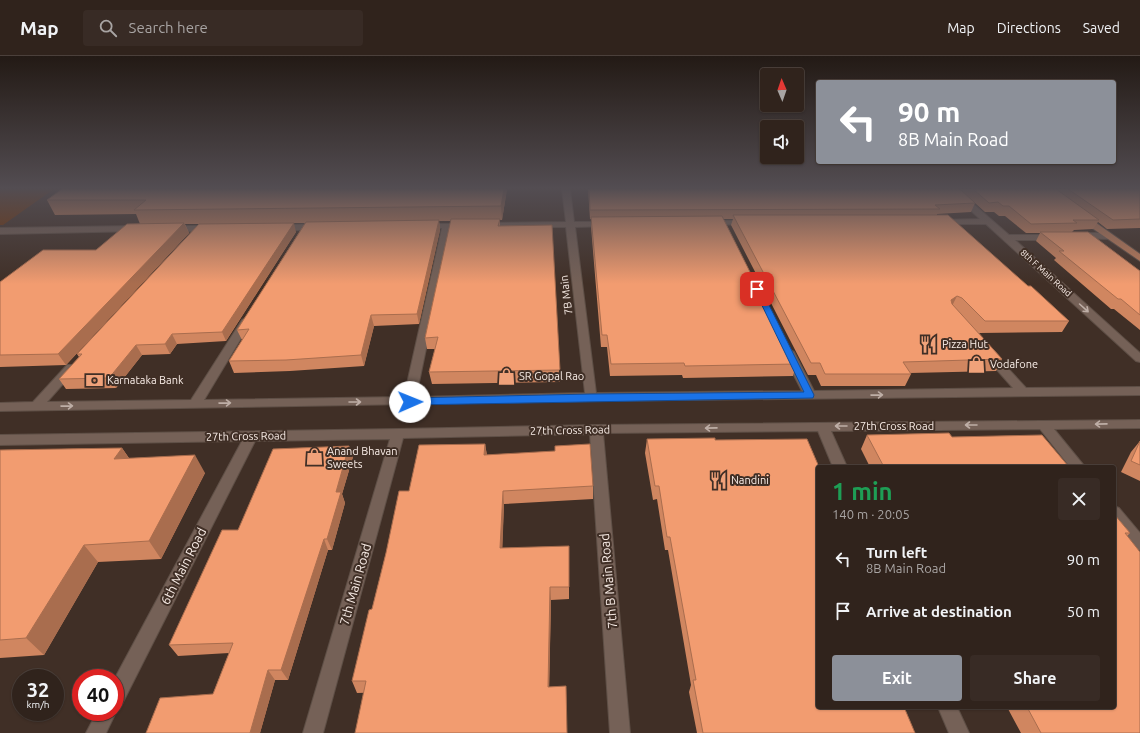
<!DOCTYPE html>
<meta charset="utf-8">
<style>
body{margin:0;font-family:Ubuntu,sans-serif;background:#382b25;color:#f1f3f6;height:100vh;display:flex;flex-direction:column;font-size:15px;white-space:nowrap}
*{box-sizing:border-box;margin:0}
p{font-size:13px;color:#a8a4a3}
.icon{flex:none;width:22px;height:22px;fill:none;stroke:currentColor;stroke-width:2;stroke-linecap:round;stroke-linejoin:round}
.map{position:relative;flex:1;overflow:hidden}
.side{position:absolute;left:816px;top:409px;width:300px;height:244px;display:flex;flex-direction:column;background:#30231c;border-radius:4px;box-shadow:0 1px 3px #0004,0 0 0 1px #4b403b}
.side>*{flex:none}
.top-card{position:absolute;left:816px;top:24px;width:300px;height:84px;border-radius:4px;box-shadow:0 1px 3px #0004,0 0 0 1px #4b403b;background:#8c9099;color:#fff;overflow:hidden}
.needle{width:26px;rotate:358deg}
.tools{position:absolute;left:760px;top:12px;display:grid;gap:8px}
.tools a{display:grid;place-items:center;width:44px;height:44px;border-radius:4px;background:#30231c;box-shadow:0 1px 3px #0004,0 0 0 1px #4b403b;font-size:20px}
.speed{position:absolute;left:12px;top:613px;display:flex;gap:8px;font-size:20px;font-weight:700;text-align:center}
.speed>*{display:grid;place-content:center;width:52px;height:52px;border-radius:50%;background:#30231c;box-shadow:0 1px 3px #0004,0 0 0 1px #4b403b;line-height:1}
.speed small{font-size:10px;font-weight:400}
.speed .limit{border:6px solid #d22;background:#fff;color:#111}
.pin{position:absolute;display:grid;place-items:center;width:34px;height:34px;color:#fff;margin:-17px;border-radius:8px;box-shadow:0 2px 6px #0006}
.me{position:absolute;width:44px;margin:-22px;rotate:89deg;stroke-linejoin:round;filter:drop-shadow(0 0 3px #0008)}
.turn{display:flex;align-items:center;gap:14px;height:84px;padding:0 16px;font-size:18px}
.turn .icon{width:52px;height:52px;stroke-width:2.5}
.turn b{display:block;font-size:28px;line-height:34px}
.round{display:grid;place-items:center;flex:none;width:42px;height:42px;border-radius:4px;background:#382b25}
.headline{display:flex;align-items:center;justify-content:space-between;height:68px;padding:0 16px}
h1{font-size:24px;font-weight:600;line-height:30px;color:#1e9e55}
.button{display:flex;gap:8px;margin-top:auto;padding:8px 16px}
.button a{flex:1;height:46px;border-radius:4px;background:#8c9099;color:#fff;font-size:16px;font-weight:600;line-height:46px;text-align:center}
.button a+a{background:#382b25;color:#f1f3f6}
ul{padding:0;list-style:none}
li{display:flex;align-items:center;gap:12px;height:52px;padding:0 16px}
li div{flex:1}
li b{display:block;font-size:15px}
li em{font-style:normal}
header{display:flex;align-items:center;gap:24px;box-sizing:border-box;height:56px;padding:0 20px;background:#30231c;border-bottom:1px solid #4b403b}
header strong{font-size:19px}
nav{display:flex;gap:22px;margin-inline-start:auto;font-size:14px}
.search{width:280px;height:36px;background:#382b25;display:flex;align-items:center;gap:10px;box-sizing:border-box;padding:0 14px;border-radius:4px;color:#a8a4a3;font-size:15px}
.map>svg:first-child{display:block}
.green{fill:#743000}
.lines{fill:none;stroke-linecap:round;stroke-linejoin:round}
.minor-casing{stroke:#5e4f46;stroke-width:2}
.major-casing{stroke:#5e4f46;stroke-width:2}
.minor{fill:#756157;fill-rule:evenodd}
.major{fill:#c27f5c;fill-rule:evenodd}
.wall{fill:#d08660}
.shaded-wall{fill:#a96d4e}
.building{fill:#f29c70;stroke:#a96d4e}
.oneway{stroke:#beaea6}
.route{fill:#1a73e8;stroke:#114b97}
.labels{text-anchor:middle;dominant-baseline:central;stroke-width:4;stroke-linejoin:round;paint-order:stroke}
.far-street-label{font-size:9px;fill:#f9ede7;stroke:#402f26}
.street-label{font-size:11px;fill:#f9ede7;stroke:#402f26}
.poi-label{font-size:11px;fill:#f9ede7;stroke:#402f26;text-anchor:start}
.near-street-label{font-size:13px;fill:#f9ede7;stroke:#402f26}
</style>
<header>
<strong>Map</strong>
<div class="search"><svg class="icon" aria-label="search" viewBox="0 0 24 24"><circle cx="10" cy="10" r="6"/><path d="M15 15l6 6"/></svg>Search here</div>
<nav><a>Map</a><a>Directions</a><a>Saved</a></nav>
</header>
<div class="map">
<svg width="1140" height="677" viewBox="0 0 1140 677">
<rect width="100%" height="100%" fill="#402f26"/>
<!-- green -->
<path class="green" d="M 0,133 L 54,133 L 3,169 L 0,169 Z"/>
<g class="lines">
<defs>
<path id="minor" d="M 562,133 L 570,133 L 574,166 L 607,166 L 611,168 L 607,170 L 575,171 L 596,337 L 802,335 L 782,296 L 788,293 L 794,296 L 814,335 L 1013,332 L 982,297 L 988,294 L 992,295 L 1026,332 L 1140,331 L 1140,339 L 591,345 L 0,355 L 0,347 L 33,346 L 67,309 L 75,309 L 77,312 L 47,346 L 191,344 L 242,264 L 247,261 L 252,264 L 204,344 L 404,341 L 442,172 L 420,172 L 419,170 L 420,168 L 465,168 L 469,170 L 465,172 L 451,172 L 416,341 L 585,337 L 566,171 L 485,171 L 481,169 L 485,167 L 566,166 Z
M 948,133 L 956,133 L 1009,179 L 1056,179 L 1057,181 L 1053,184 L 1015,184 L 1140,297 L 1140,306 L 1136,305 L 986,168 L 936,168 L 935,166 L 939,164 L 980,163 Z
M 749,164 L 753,166 L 752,168 L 709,169 L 705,167 L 709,165 Z
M 319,168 L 323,171 L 322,173 L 279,175 L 275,172 L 279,169 Z
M 137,170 L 141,173 L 140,175 L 0,178 L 0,172 Z
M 171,170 L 211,170 L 215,173 L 211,176 L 168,175 L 167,173 Z
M 1077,177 L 1108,177 L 1112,180 L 1108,183 L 1074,182 L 1073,180 Z
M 1140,364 L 1140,372 L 1054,373 L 1085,411 L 1070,411 L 1040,373 L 831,375 L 847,411 L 833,411 L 818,375 L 603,377 L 630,677 L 610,677 L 590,378 L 403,382 L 323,677 L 303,677 L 390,383 L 255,385 L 122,648 L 115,650 L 115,622 L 242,385 L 0,389 L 0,379 L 398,373 L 596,369 Z
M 1114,450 L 1119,452 L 1140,477 L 1140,494 L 1135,493 L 1114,467 Z
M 938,651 L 957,651 L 969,677 L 949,677 Z
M 115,652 L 116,656 L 106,677 L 86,677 L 97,656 L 115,656 Z"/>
<path id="major" d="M 1079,159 L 1085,159 L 1140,198 L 1140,205 L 1079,163 Z"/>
</defs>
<!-- minor casing -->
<use href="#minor" class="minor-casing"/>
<!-- major casing -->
<use href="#major" class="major-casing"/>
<!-- minor -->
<use href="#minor" class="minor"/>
<!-- major -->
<use href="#major" class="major"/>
</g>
<!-- wall -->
<path class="wall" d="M 507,133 L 502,164 L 500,164 L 500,170 L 560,314 L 560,326 L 432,328 L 429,316 L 435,293 L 427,293 L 425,282 L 451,165 L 439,165 L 440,174 L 419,268 L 374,270 L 364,310 L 290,315 L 234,317 L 229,305 L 242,284 L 237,274 L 305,167 L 285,167 L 296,176 L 226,285 L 177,288 L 170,298 L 142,299 L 116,332 L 66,333 L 59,323 L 79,301 L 77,298 L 199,168 L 185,168 L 189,177 L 66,309 L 0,311 L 0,226 L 96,194 L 140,168 L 136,158 L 55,159 L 47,144 Z
M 588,133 L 1140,133 L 1140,172 L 1107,173 L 1098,166 L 1093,173 L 1074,174 L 1072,176 L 1140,215 L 1140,274 L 1114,253 L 1111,253 L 1054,204 L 1056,202 L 1036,185 L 1040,177 L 1026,177 L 1005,160 L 999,160 L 994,156 L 985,156 L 975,147 L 971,156 L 937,158 L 937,159 L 1028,230 L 1069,265 L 1062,276 L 979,277 L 1002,303 L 996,315 L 910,317 L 911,318 L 905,330 L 821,330 L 816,319 L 808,319 L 731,169 L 733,163 L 723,163 L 796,308 L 793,320 L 683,322 L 682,319 L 610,320 L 607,291 L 601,291 L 591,171 L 591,163 L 590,163 Z
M 867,379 L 952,381 L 1069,411 L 870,411 L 861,393 Z
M 647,383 L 818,651 L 915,677 L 697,677 L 689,636 L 691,629 L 668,494 L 665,494 L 657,443 L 653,444 L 645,397 Z
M 1140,385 L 1140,425 L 1121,416 L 1131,396 Z
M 485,388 L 487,399 L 593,430 L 593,443 L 504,448 L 502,492 L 569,531 L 569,543 L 551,544 L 549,631 L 357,637 L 352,625 L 372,553 L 386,497 L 409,435 Z
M 122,392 L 129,402 L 205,417 L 161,503 L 98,506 L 44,599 L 0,602 L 0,394 Z
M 353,401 L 342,438 L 345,447 L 332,494 L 328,494 L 288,624 L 275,624 L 260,677 L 146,677 L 213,638 L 229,597 L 178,600 L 169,589 L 238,474 Z
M 1114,458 L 1130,477 L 1127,480 L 1140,677 L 1021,677 L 1007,651 L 1114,651 Z"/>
<!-- shaded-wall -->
<path class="shaded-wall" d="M 504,133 L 507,133 L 502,164 L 501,150 Z
M 439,164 L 440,174 L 419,268 L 417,258 Z
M 184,167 L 189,177 L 66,309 L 58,298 Z
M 294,167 L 296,176 L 226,285 L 222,276 Z
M 957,240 L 951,252 L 951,244 Z
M 371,259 L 374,270 L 364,310 L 361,299 Z
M 172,278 L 177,288 L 170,298 L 165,288 Z
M 136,289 L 142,299 L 116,332 L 109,322 Z
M 485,388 L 487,401 L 484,399 Z
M 349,390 L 353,401 L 342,438 L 345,447 L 332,494 L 327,483 L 336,436 Z
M 122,392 L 134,410 L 114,403 Z
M 195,399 L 205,417 L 161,503 L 149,485 Z
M 503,435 L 504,448 L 502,505 L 500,492 Z
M 324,483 L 328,494 L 288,624 L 281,614 Z
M 84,489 L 98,506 L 44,599 L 26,582 Z
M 550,531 L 551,544 L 549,642 L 548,631 Z
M 268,614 L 275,624 L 260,677 L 250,677 Z"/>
<!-- building -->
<path class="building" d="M 62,133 L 504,133 L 501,150 L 134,154 L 146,144 L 47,144 Z
M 589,133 L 960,133 L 975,147 L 935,149 L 940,153 L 590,154 Z
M 973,133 L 1056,133 L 1099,164 L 1073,164 L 1077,167 L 1031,168 L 1009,150 L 1003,150 L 998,146 L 989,147 Z
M 1068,133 L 1140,133 L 1140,163 L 1113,164 Z
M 733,159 L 948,159 L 1028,230 L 1031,230 L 1069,265 L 985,265 L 962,242 L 957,240 L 951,244 L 952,248 L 1002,303 L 903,306 L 911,318 L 825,318 L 820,307 L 811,307 Z
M 722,160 L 796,308 L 685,310 L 684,307 L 611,308 L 607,279 L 602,279 L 591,161 Z
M 451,163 L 500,163 L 498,170 L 552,169 L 560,314 L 429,316 L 438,281 L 425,282 Z
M 439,164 L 417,258 L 371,259 L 361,299 L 286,304 L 229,305 L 249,273 L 237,274 L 306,166 Z
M 184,167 L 58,298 L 0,299 L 0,226 L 43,194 L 96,194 L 127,168 Z
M 294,167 L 222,276 L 172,278 L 165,288 L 136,289 L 109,322 L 59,323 L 82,298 L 77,298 L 199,168 Z
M 1040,176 L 1088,176 L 1140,215 L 1140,259 L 1121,243 L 1118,243 L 1059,195 L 1064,195 Z
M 949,377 L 952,381 L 1042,379 L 1069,411 L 884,411 L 867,379 Z
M 715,382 L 715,384 L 807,383 L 819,411 L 818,411 L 818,651 L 904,651 L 915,677 L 703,677 L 693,624 L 696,624 L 670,481 L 667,481 L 659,430 L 655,430 L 647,383 Z
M 1140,385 L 1140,409 L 1131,405 Z
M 485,388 L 484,399 L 555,395 L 555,390 L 590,388 L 593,430 L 503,435 L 500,492 L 569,490 L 569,531 L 550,531 L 548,631 L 566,630 L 567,677 L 355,677 L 366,625 L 352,625 L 369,554 L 372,553 L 386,497 L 399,435 L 409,435 L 419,389 Z
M 349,390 L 336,436 L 341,436 L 327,483 L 324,483 L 281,614 L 268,614 L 250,677 L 146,677 L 160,642 L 213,638 L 233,587 L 169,589 L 222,474 L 238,474 L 273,393 Z
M 122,392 L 114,403 L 195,399 L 149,485 L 84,489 L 26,582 L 0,584 L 0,394 Z
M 1114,458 L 1130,477 L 1125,477 L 1140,496 L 1140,677 L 1041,677 L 1027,651 L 1114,651 Z"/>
<!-- one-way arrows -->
<defs><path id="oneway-shaft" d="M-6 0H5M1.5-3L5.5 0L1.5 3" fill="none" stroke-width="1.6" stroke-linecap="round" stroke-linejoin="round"/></defs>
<g class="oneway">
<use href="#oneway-shaft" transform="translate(1084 252) rotate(42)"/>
<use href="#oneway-shaft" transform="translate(877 339) rotate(-1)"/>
<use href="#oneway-shaft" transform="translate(355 346)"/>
<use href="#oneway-shaft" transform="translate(225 347) rotate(-1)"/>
<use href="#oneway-shaft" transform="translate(67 350) rotate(-1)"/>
<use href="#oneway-shaft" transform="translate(1101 368) rotate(179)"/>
<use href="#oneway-shaft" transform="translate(971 369) rotate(180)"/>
<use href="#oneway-shaft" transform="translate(841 370) rotate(180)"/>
<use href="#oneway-shaft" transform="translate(711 372) rotate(179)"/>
</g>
<!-- sky -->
<linearGradient id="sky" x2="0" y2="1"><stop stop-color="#231a15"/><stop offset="0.58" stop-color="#534d52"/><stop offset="1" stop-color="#534d52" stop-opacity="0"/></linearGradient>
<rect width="1140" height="228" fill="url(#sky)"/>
<!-- route -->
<path class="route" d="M 755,231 L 760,231 L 814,339 L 813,342 L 410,349 L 405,346 L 410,342 L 591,338 L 804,336 L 754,233 Z"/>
<!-- icons -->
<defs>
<symbol id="restaurant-bare" viewBox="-9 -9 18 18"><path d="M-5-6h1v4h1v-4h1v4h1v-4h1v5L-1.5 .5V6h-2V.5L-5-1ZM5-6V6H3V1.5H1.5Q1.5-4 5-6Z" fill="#f0a27a" stroke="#402f26" stroke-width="2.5" paint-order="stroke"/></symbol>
<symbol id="shop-bare" viewBox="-9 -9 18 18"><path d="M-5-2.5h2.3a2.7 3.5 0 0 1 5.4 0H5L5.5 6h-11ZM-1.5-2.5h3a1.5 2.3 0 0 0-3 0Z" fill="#f0a27a" stroke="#402f26" stroke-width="2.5" paint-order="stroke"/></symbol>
<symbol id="bank-bare" viewBox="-9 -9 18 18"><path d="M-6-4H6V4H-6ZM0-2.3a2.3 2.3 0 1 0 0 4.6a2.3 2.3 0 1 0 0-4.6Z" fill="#f0a27a" stroke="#402f26" stroke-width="2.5" paint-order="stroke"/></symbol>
</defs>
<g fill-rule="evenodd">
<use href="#restaurant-bare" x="916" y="276" width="25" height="25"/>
<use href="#shop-bare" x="964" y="296" width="25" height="25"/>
<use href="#shop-bare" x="494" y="308" width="25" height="25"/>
<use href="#bank-bare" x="82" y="312" width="25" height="25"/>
<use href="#shop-bare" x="302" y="388" width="25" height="25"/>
<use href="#restaurant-bare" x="706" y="412" width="25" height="25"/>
</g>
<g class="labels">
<!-- far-street labels -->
<g class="far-street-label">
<text transform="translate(1046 217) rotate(42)">8th F Main Road</text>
</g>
<!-- street labels -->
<g class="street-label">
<text transform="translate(566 239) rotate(-97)">7B Main</text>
<text x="894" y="370">27th Cross Road</text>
<text transform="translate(570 374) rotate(-1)">27th Cross Road</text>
<text transform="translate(246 380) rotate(-1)">27th Cross Road</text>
</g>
<!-- poi labels -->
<g class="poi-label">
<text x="942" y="288">Pizza Hut</text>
<text x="990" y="308">Vodafone</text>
<text x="519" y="320">SR Gopal Rao</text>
<text x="107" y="324">Karnataka Bank</text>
<text x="327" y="395">Anand Bhavan<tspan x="327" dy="13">Sweets</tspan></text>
<text x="731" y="424">Nandini</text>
</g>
<!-- near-street labels -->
<g class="near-street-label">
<text transform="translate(183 510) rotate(-63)">6th Main Road</text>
<text transform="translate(608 525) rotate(-95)">7th B Main Road</text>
<text transform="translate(355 528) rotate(-74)">7th Main Road</text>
</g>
</g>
</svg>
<div class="tools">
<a><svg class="needle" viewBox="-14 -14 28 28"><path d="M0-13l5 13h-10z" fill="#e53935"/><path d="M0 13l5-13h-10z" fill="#a8a4a3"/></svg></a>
<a><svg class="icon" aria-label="sound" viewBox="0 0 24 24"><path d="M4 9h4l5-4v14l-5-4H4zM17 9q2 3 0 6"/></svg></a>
</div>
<div class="speed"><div>32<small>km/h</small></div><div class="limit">40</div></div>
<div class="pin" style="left:757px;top:233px;background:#d93025"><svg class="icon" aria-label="arrive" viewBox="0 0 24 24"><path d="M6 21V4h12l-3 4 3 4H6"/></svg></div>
<svg class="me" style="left:410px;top:346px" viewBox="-20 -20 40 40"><circle r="19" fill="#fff"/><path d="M0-13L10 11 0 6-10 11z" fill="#1a73e8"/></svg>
<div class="top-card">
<div class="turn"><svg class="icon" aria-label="left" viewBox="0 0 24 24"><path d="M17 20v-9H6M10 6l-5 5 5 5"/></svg><div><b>90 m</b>8B Main Road</div></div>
</div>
<section class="side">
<div class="headline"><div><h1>1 min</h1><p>140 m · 20:05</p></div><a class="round"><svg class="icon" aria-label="close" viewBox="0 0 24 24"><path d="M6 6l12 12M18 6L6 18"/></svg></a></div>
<ul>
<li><svg class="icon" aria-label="left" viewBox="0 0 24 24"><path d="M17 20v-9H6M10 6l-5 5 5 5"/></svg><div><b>Turn left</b><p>8B Main Road</p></div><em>90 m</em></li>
<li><svg class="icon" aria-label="arrive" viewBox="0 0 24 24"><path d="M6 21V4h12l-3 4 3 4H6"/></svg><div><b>Arrive at destination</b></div><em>50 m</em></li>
</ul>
<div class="button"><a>Exit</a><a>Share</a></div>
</section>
</div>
